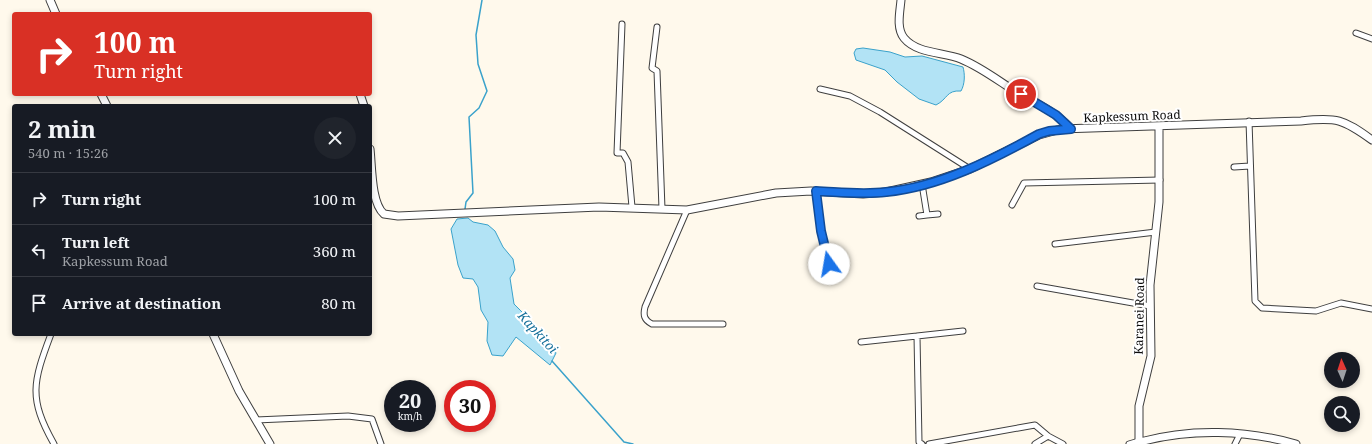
<!DOCTYPE html>
<meta charset="utf-8">
<style>
body{margin:0;font-family:"Noto Serif",serif;background:#20242c;color:#f1f3f6;height:100vh;display:flex;flex-direction:column;font-size:15px;white-space:nowrap}
*{box-sizing:border-box;margin:0}
p{font-size:13px;color:#9ea1a6}
.icon{flex:none;width:22px;height:22px;fill:none;stroke:currentColor;stroke-width:2;stroke-linecap:round;stroke-linejoin:round}
.map{position:relative;flex:1;overflow:hidden}
.panel{position:absolute;left:12px;top:104px;width:360px;height:232px;display:flex;flex-direction:column;background:#171b24;border-radius:4px;box-shadow:0 2px 6px #0003}
.panel>*{flex:none}
.banner{position:absolute;left:12px;top:12px;width:360px;height:84px;border-radius:4px;box-shadow:0 2px 6px #0003;background:#d93025;color:#fff;overflow:hidden}
.needle{width:26px;rotate:357deg}
.buttons{position:absolute;left:1324px;top:352px;display:grid;gap:8px}
.buttons a{display:grid;place-items:center;width:36px;height:36px;border-radius:50%;background:#171b24;box-shadow:0 2px 6px #0003;font-size:20px}
.speed{position:absolute;left:384px;top:380px;display:flex;gap:8px;font-size:20px;font-weight:700;text-align:center}
.speed>*{display:grid;place-content:center;width:52px;height:52px;border-radius:50%;background:#171b24;box-shadow:0 2px 6px #0003;line-height:1}
.speed small{font-size:10px;font-weight:400}
.speed .limit{border:6px solid #d22;background:#fff;color:#111}
.pin{position:absolute;display:grid;place-items:center;width:34px;height:34px;color:#fff;margin:-17px;border:2px solid #fff;border-radius:50%;box-shadow:0 1px 4px #0007}
.me{position:absolute;width:44px;margin:-22px;rotate:347deg;stroke-linejoin:round;filter:drop-shadow(0 0 3px #0008)}
.turn{display:flex;align-items:center;gap:14px;height:84px;padding:0 16px;font-size:18px}
.turn .icon{width:52px;height:52px;stroke-width:2.5}
.turn b{display:block;font-size:28px;line-height:34px}
.round{display:grid;place-items:center;flex:none;width:42px;height:42px;border-radius:21px;background:#20242c}
.head{display:flex;align-items:center;justify-content:space-between;height:68px;padding:0 16px}
h1{font-size:24px;font-weight:700;line-height:30px}
ul{padding:0;list-style:none}
li{display:flex;align-items:center;gap:12px;height:52px;padding:0 16px;border-top:1px solid #363941}
li div{flex:1}
li b{display:block;font-size:15px}
li em{font-style:normal}
.map>svg:first-child{display:block}
.water{fill:#b2e3f5;stroke:#3aa2cb}
.lines{fill:none;stroke-linecap:round;stroke-linejoin:round}
.stream{stroke:#3aa2cb;stroke-width:1.5}
.minor-casing{stroke:#3f3f3f;stroke-width:7}
.tertiary-casing{stroke:#3f3f3f;stroke-width:9}
.minor{stroke:#fff;stroke-width:5}
.tertiary{stroke:#fff;stroke-width:7}
.route-casing{stroke:#114b97;stroke-width:10}
.route{stroke:#1a73e8;stroke-width:7}
.labels{text-anchor:middle;dominant-baseline:central;stroke-width:4;stroke-linejoin:round;paint-order:stroke}
.street-label{font-size:12px;fill:#0c0c0c;stroke:#fff}
.water-label{font-size:13px;font-style:italic;fill:#18719b;stroke:#fff}
</style>
<div class="map">
<svg width="1372" height="444" viewBox="0 0 1372 444">
<rect width="100%" height="100%" fill="#fff9ec"/>
<!-- water -->
<path class="water" d="M 863,48 L 890,52 L 905,57 L 922,56 L 963,67 C 965,74 965,84 961,91 C 946,90 948,99 936,105 L 919,99 L 897,82 L 885,70 L 856,60 L 854,53 L 856,49 Z
M 468,218 L 473,222 L 488,225 L 495,231 L 503,247 L 513,259 L 515,270 L 510,278 L 514,304 L 547,337 L 556,353 L 550,365 L 516,337 L 503,356 L 492,355 L 487,341 L 488,322 L 481,310 L 478,287 L 473,279 L 463,278 L 458,265 L 451,229 L 457,219 Z"/>
<g class="lines">
<!-- stream -->
<path class="stream" d="M 465,209 L 466,202 L 473,193 L 469,117 L 479,108 L 487,91 L 478,64 L 476,35 L 482,0
M 552,361 L 624,442 L 633,444"/>
<defs>
<path id="minor" d="M 622,24 L 617,153 L 623,153 L 628,162 L 632,207
M 657,27 L 652,68 L 657,71 L 662,209
M 1356,33 L 1372,39
M 820,89 L 850,96 L 880,112 L 970,169
M 1249,121 L 1255,301 L 1262,308 L 1316,311 L 1341,303 L 1372,309
M 1234,167 L 1250,166
M 922,184 L 927,215 L 938,214
M 816,191 L 821,231 L 829,264
M 1012,205 L 1024,183 L 1160,180
M 687,210 L 645,307 C 643,315 644,320 652,324 L 723,324
M 919,216 L 927,215
M 1055,244 L 1156,232
M 1037,286 L 1150,306
M 51,334 C 33,382 28,398 54,444
M 917,336 L 963,331
M 861,342 L 917,336 L 919,442 L 922,444
M 256,420 L 348,416 L 372,419 L 381,444
M 929,444 L 1035,425 L 1048,436 L 1063,444
M 1035,444 L 1048,436
M 1129,444 L 1139,441
M 1235,444 L 1240,434"/>
<path id="tertiary" d="M 50,0 L 56,14
M 901,0 C 900,12 896,28 904,38 C 917,54 944,52 961,59 C 983,68 1001,83 1021,95 C 1040,105 1057,113 1071,129
M 101,94 L 107,106
M 360,94 L 364,106
M 1159,127 L 1159,202 L 1150,285 L 1151,356 L 1139,406 L 1139,441 L 1140,442 C 1191,428 1246,430 1296,444
M 370,149 C 372,166 371,203 384,214 L 398,216 L 599,207 L 687,210 L 776,193 L 811,191 L 863,194 L 886,192 L 931,182 L 970,169 L 1039,135 L 1061,129 L 1301,121 C 1337,117 1343,119 1372,140
M 213,334 L 239,391 L 270,444"/>
</defs>
<!-- minor casing -->
<use href="#minor" class="minor-casing"/>
<!-- tertiary casing -->
<use href="#tertiary" class="tertiary-casing"/>
<!-- minor -->
<use href="#minor" class="minor"/>
<!-- tertiary -->
<use href="#tertiary" class="tertiary"/>
</g>
<g class="lines">
<defs>
<path id="route" d="M 829,264 L 821,231 L 816,191 C 839,192 862,195 886,192 C 939,187 992,160 1039,134 L 1049,131 L 1071,129 L 1056,115 L 1021,94"/>
</defs>
<!-- route casing -->
<use href="#route" class="route-casing"/>
<!-- route -->
<use href="#route" class="route"/>
</g>
<g class="labels">
<!-- street labels -->
<g class="street-label">
<text transform="translate(1132 116) rotate(-2)">Kapkessum Road</text>
<text transform="translate(1139 316) rotate(-89)">Karanei Road</text>
</g>
<!-- water labels -->
<g class="water-label">
<text transform="translate(538 332) rotate(48)">Kapkitoi</text>
</g>
</g>
</svg>
<div class="buttons">
<a><svg class="needle" viewBox="-14 -14 28 28"><path d="M0-13l5 13h-10z" fill="#e53935"/><path d="M0 13l5-13h-10z" fill="#9ea1a6"/></svg></a>
<a><svg class="icon" aria-label="search" viewBox="0 0 24 24"><circle cx="10" cy="10" r="6"/><path d="M15 15l6 6"/></svg></a>
</div>
<div class="speed"><div>20<small>km/h</small></div><div class="limit">30</div></div>
<div class="pin" style="left:1021px;top:94px;background:#d93025"><svg class="icon" aria-label="arrive" viewBox="0 0 24 24"><path d="M6 21V4h12l-3 4 3 4H6"/></svg></div>
<svg class="me" style="left:829px;top:264px" viewBox="-20 -20 40 40"><circle r="19" fill="#fff"/><path d="M0-13L10 11 0 6-10 11z" fill="#1a73e8"/></svg>
<div class="banner">
<div class="turn"><svg class="icon" aria-label="right" viewBox="0 0 24 24"><path d="M7 20v-9h11M14 6l5 5-5 5"/></svg><div><b>100 m</b>Turn right</div></div>
</div>
<section class="panel">
<div class="head"><div><h1>2 min</h1><p>540 m · 15:26</p></div><a class="round"><svg class="icon" aria-label="close" viewBox="0 0 24 24"><path d="M6 6l12 12M18 6L6 18"/></svg></a></div>
<ul>
<li><svg class="icon" aria-label="right" viewBox="0 0 24 24"><path d="M7 20v-9h11M14 6l5 5-5 5"/></svg><div><b>Turn right</b></div><em>100 m</em></li>
<li><svg class="icon" aria-label="left" viewBox="0 0 24 24"><path d="M17 20v-9H6M10 6l-5 5 5 5"/></svg><div><b>Turn left</b><p>Kapkessum Road</p></div><em>360 m</em></li>
<li><svg class="icon" aria-label="arrive" viewBox="0 0 24 24"><path d="M6 21V4h12l-3 4 3 4H6"/></svg><div><b>Arrive at destination</b></div><em>80 m</em></li>
</ul>
</section>
</div>
